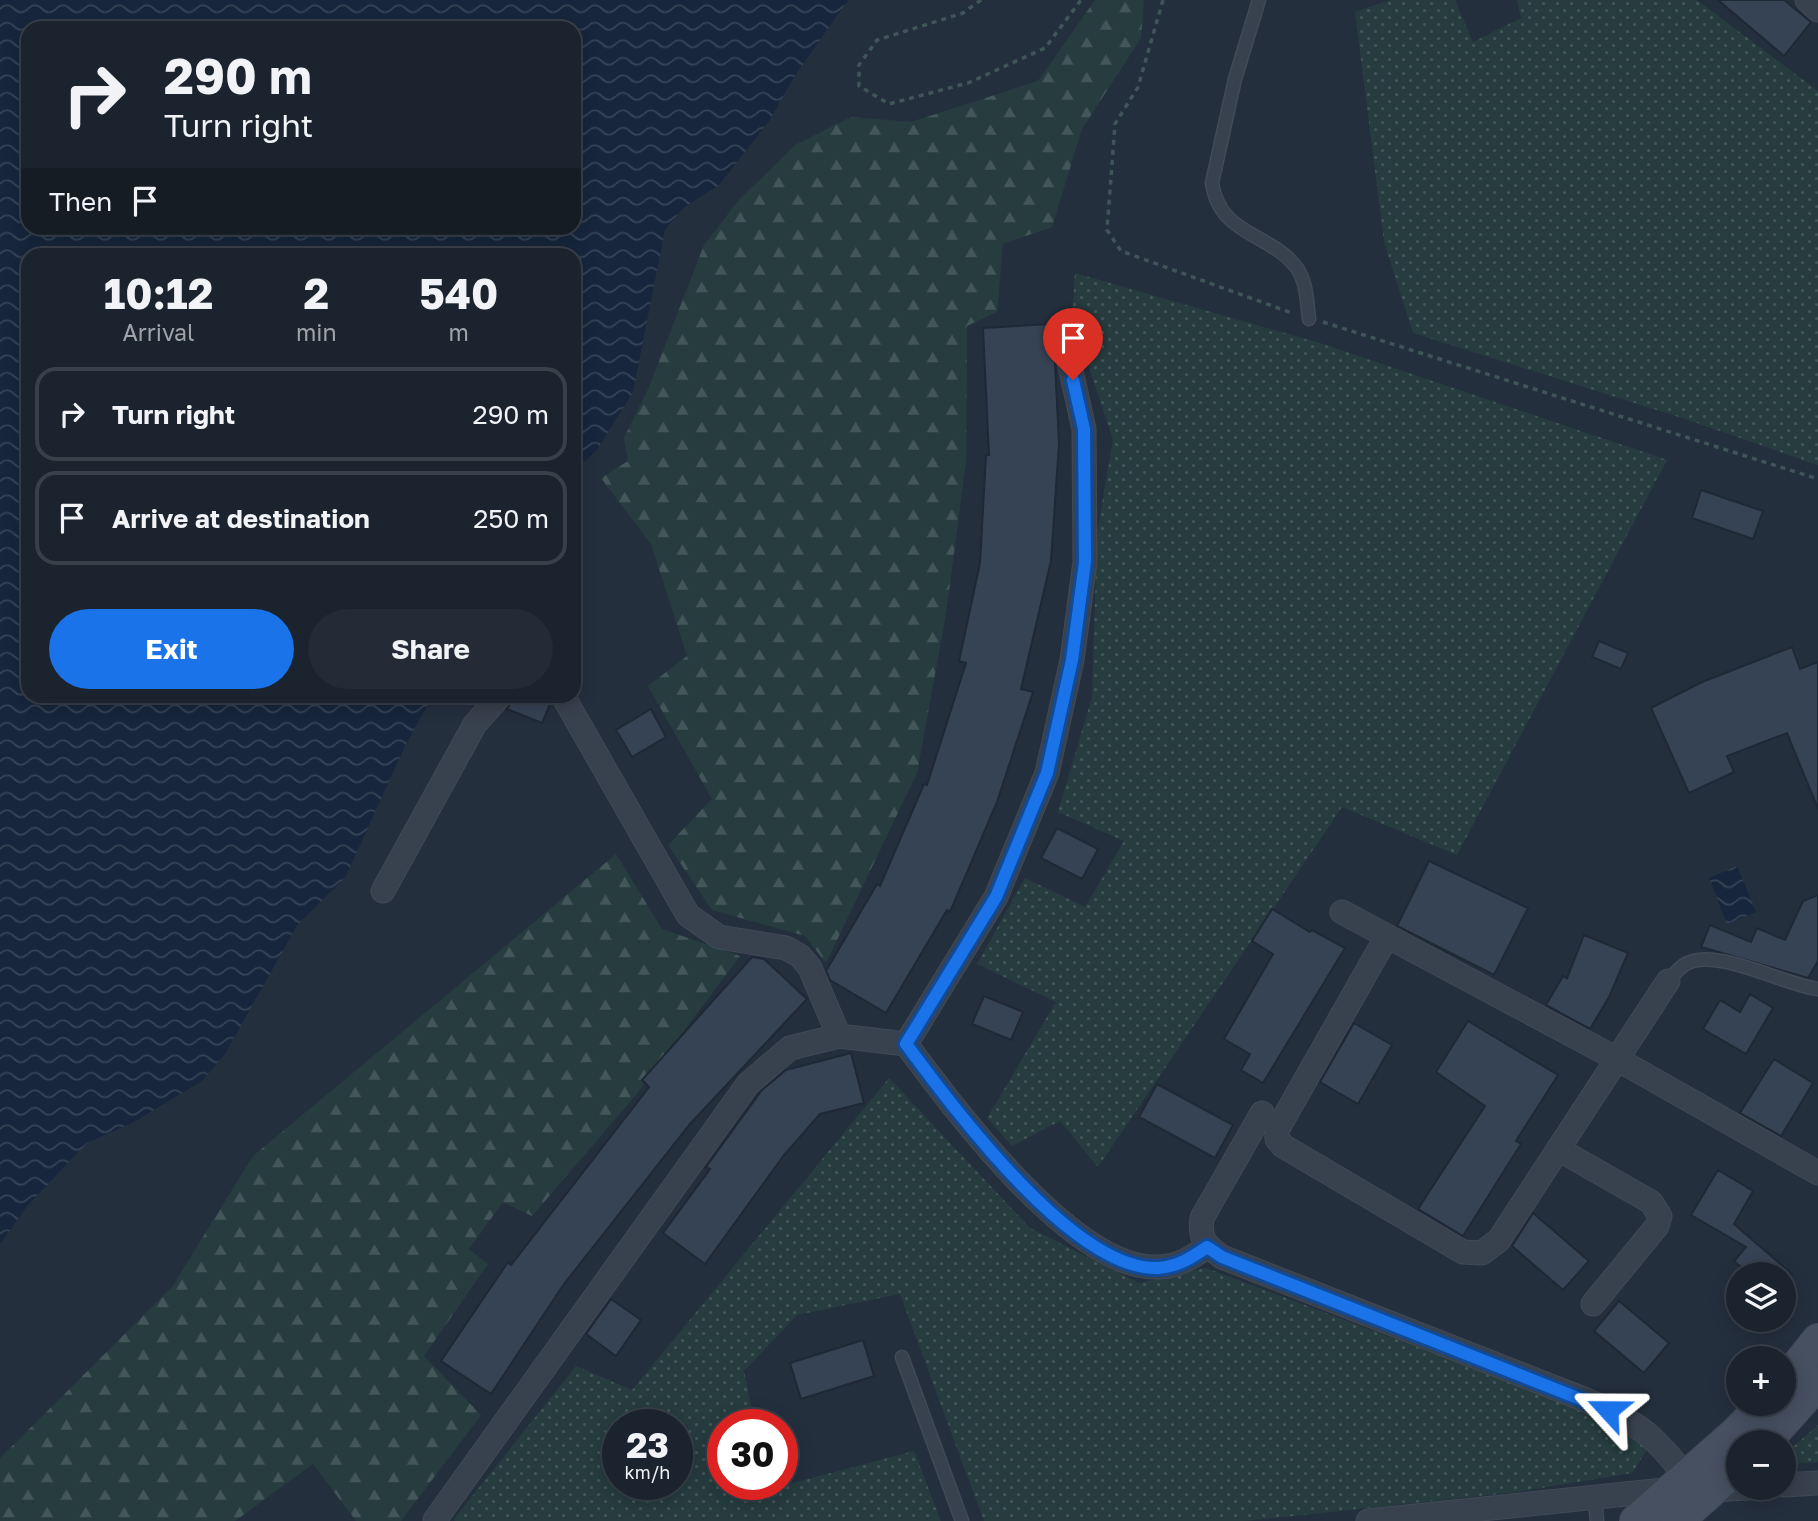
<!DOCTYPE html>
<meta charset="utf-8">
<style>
body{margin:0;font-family:"Golos Text",sans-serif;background:#242b36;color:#f1f3f6;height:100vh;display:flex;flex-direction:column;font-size:26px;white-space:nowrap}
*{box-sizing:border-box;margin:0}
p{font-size:23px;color:#a0a4aa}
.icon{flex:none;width:38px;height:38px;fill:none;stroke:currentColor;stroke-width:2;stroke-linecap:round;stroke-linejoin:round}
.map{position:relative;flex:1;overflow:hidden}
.details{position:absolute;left:21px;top:248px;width:560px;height:455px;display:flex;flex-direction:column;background:#1b232e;border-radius:21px;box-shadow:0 4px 18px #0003,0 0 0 2px #39404a}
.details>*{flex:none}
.banner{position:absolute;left:21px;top:21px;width:560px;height:214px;border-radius:21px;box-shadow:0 4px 18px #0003,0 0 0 2px #39404a;background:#1b232e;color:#f1f3f6;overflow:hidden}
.buttons{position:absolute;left:1726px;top:1262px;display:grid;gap:14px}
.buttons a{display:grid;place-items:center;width:70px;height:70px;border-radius:50%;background:#1b232e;box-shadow:0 4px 18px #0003,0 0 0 2px #39404a;font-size:35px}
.speed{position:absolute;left:602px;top:1409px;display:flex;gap:14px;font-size:35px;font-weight:700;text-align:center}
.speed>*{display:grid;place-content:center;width:91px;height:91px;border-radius:50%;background:#1b232e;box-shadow:0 4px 18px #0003,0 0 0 2px #39404a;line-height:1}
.speed small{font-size:18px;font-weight:400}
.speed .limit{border:10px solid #d22;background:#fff;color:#111}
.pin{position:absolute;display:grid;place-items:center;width:60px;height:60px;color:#fff;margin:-72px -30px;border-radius:50% 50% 50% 0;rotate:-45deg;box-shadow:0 0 7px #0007}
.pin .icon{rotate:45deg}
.me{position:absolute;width:77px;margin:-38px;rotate:294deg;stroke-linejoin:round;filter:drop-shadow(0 0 5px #0008)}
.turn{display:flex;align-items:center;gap:24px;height:147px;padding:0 28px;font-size:32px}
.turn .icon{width:91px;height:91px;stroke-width:2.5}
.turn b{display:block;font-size:49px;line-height:60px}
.then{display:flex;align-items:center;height:66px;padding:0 28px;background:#0003;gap:14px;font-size:26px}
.eta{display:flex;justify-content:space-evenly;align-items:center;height:119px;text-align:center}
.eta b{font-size:42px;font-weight:700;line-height:49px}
.cta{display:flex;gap:14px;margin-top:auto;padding:14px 28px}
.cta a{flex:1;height:80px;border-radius:42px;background:#1a73e8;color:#fff;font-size:28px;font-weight:700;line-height:80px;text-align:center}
.cta a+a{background:#242b36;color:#f1f3f6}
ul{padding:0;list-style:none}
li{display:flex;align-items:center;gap:21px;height:94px;margin:0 14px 10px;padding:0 14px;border:4px solid #39404a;border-radius:21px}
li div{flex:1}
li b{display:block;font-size:26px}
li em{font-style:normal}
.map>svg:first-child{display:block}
.grass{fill:url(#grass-dots);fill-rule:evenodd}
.forest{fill:url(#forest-firs)}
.water{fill:url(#water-waves);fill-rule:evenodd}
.building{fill:#364354;stroke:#1f2835;stroke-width:2}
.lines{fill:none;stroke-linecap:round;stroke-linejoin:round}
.lane-casing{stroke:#414a57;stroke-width:15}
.street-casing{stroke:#414a57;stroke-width:25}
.secondary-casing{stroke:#414a57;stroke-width:34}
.path{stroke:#3f5557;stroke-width:3.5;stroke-dasharray:5 5;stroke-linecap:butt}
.lane{stroke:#38414e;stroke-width:12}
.street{stroke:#38414e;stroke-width:23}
.secondary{stroke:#465061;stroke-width:32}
.route-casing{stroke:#114b97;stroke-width:18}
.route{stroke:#1a73e8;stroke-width:12}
</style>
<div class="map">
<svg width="1818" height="1521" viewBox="0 0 1818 1521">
<defs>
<pattern id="grass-dots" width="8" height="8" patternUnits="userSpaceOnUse" patternTransform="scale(1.75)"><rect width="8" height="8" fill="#263c3f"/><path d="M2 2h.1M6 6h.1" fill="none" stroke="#435659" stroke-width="1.8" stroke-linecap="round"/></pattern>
<pattern id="forest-firs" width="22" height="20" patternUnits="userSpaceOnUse" patternTransform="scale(1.75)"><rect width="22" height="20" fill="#263c3f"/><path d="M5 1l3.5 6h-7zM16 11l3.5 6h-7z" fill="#435659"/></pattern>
<pattern id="water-waves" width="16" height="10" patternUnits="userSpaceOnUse" patternTransform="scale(1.75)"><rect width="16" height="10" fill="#17263c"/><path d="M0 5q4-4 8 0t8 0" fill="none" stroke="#364457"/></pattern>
</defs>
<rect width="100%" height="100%" fill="#242f3e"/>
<!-- grass -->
<path class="grass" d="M 1390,0 L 1455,0 L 1473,42 L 1521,18 L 1517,0 L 1697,0 L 1818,91 L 1818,465 L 1688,420 L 1413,333 L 1384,242 L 1355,12 Z
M 1075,273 L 1323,344 L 1667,460 L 1457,855 L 1342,807 L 1098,1167 L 1060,1121 L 1012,1146 L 987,1118 L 1056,1002 L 977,964 L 1025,878 L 1085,907 L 1124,841 L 1058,812 L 1092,697 L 1097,533 L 1113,440 L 1072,316 Z
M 889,1078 L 1030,1228 L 1139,1283 L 1206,1268 L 1553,1398 L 1650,1445 L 1632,1473 L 1517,1492 L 1246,1521 L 984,1521 L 900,1294 L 797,1315 L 744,1371 L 755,1424 L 723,1424 L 723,1484 L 768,1484 L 770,1489 L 914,1451 L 941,1521 L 455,1521 L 454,1519 L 576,1366 L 632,1390 ZM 618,1424 L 677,1424 L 677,1484 L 618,1484 Z
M 1818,1425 L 1818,1462 L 1783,1465 L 1783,1456 Z"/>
<!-- forest -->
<path class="forest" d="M 1095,0 L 1144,0 L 1141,38 L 1082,129 L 1052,227 L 1003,244 L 997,312 L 967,326 L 966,461 L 946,614 L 917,773 L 826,963 L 805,936 L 712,910 L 668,845 L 712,799 L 648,686 L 687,656 L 651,544 L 601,478 L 628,461 L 624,438 L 649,387 L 704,245 L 739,200 L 795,145 L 851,117 L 911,122 L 1038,81 Z
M 616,854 L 662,929 L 740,956 L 636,1095 L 532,1216 L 503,1202 L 469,1249 L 488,1264 L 424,1356 L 481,1415 L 401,1521 L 356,1521 L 313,1464 L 235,1521 L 0,1521 L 0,1458 L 172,1287 L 253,1156 Z"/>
<!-- water -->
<path class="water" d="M 0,0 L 848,0 L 796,74 L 769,121 L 719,185 L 683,208 L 665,230 L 633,392 L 597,450 L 574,471 L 574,256 L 28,256 L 28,696 L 432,697 L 405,746 L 345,878 L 298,924 L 225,1054 L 202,1081 L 132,1123 L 87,1143 L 28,1205 L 0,1244 ZM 28,28 L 574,28 L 574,228 L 28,228 Z
M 1737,866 L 1756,912 L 1727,924 L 1709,878 Z"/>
<!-- building -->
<path class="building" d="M 1718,0 L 1784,0 L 1811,22 L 1784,56 Z
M 1050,324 L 1048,333 L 1055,363 L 1059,444 L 1051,561 L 1021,689 L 1033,692 L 997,802 L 950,912 L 947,910 L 886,1013 L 830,980 L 826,971 L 877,884 L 880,886 L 924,784 L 927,785 L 966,663 L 959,661 L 980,563 L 986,455 L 989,455 L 983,328 Z
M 1701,490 L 1763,511 L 1753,539 L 1692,518 Z
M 1599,641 L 1628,653 L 1621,669 L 1592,657 Z
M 1792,647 L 1800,669 L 1818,662 L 1818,809 L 1787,733 L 1727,756 L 1734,772 L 1689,793 L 1651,708 L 1702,682 Z
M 514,696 L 549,696 L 551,702 L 542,723 L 507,709 Z
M 651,709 L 666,737 L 632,757 L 616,730 Z
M 1057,828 L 1098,849 L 1082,879 L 1041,858 Z
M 1429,861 L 1528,908 L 1494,975 L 1397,926 Z
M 1818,895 L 1818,961 L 1808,978 L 1701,947 L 1710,925 L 1751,942 L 1757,928 L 1785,940 L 1803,901 Z
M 1272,909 L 1310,932 L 1312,930 L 1345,948 L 1263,1083 L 1241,1070 L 1250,1054 L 1224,1039 L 1273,954 L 1252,941 Z
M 1584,935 L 1628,953 L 1609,997 L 1590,1029 L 1546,1005 L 1563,976 L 1567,978 Z
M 752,957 L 764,959 L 807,999 L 690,1124 L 564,1284 L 491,1394 L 441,1361 L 508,1262 L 511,1265 L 649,1087 L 642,1080 Z
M 1750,994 L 1773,1008 L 1746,1054 L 1703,1029 L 1720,1000 L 1740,1012 Z
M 984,996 L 1023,1012 L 1011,1040 L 972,1024 Z
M 1468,1021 L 1558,1075 L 1516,1141 L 1521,1144 L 1463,1236 L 1418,1209 L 1485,1106 L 1436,1072 Z
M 1354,1023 L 1392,1045 L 1358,1104 L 1320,1082 Z
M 851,1053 L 864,1103 L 820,1114 L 784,1155 L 705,1264 L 663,1233 L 710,1169 L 706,1167 L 762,1090 L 786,1070 Z
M 1774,1059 L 1813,1083 L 1781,1136 L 1740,1113 Z
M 1157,1084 L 1233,1125 L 1215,1158 L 1139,1117 Z
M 1718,1170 L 1753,1191 L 1734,1224 L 1792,1274 L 1749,1274 L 1734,1261 L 1746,1247 L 1691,1215 Z
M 1533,1213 L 1589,1261 L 1563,1290 L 1512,1246 Z
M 611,1299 L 641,1320 L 616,1356 L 586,1334 Z
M 1619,1301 L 1669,1343 L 1644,1373 L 1594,1331 Z
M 863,1340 L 874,1376 L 801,1399 L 790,1363 Z"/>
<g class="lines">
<defs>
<path id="lane" d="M 1259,0 L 1235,79 L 1212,183 C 1220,236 1269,232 1296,267 C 1307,281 1307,303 1309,319
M 1668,981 C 1673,976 1678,969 1684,965 C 1713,945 1784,985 1818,989
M 902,1357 L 962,1521
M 1595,1498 L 1597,1521"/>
<path id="street" d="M 1807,0 L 1818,10
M 563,696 L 688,915 L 719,937 L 786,948 L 800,956 L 810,968 L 839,1036
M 383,891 L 475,724 L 500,696
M 1342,912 L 1617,1059 L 1818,1173
M 1387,936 L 1277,1130 L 1277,1139 L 1283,1146 L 1463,1252 L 1482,1253 L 1499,1240 L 1668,981
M 906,1044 C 953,1107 1074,1272 1159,1267 C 1179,1266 1191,1258 1207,1247
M 1262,1113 L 1202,1218 C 1199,1239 1206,1246 1222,1257 L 1586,1400 C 1637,1423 1652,1432 1686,1477
M 1558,1149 L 1651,1202 L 1660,1216 L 1657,1226 L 1593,1304
M 1783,1485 L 1818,1483
M 1709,1490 L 1748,1488
M 435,1520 L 748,1084 L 790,1048 L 839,1036 L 906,1044 L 996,897 L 1047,773 L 1072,660 L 1085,562 L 1084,429 L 1062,331
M 1368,1521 L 1674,1489"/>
<path id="secondary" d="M 1783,1384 L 1818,1340
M 1765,1442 L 1818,1383
M 1636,1521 L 1735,1434 L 1764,1404
M 1677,1521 L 1738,1467"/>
</defs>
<!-- lane casing -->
<use href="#lane" class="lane-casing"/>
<!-- street casing -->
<use href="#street" class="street-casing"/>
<!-- secondary casing -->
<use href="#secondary" class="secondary-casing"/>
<!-- path -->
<path class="path" d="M 981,0 L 963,13 L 877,40 L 859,65 L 859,86 L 889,104 L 968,83 L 1045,48 L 1081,0
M 1163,0 L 1138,87 L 1115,124 L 1107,230 L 1121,251 L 1292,313
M 1323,322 L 1818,479"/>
<!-- lane -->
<use href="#lane" class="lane"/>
<!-- street -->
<use href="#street" class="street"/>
<!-- secondary -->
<use href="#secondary" class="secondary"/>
</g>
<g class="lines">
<defs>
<path id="route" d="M 1073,380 L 1084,429 L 1085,562 L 1072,660 L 1047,773 L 996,897 L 906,1044 C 953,1107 1074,1272 1159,1268 C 1179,1266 1191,1258 1207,1247 L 1222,1257 L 1608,1410"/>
</defs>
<!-- route casing -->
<use href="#route" class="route-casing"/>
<!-- route -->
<use href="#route" class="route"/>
</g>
</svg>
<div class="buttons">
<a><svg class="icon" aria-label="layers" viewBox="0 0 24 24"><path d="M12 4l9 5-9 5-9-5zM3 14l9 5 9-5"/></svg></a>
<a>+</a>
<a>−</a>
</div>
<div class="speed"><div>23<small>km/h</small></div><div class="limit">30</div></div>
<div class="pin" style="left:1073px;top:380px;background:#d93025"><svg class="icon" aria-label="arrive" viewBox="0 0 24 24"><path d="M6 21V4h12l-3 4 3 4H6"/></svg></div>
<svg class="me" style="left:1608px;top:1410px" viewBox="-20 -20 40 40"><path d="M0-17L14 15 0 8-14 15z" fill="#1a73e8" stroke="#fff" stroke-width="4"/></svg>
<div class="banner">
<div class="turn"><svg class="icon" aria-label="right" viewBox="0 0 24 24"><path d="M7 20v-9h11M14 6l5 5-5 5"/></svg><div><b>290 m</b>Turn right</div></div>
<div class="then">Then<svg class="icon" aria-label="arrive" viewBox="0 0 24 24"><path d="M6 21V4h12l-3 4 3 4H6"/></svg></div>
</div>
<section class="details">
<div class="eta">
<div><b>10:12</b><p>Arrival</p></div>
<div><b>2</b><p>min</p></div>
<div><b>540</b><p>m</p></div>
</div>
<ul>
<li><svg class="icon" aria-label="right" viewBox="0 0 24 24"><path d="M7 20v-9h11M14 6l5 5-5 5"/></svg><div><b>Turn right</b></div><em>290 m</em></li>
<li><svg class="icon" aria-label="arrive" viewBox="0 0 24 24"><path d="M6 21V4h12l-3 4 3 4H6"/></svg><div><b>Arrive at destination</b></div><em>250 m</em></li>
</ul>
<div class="cta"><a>Exit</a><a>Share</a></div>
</section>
</div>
